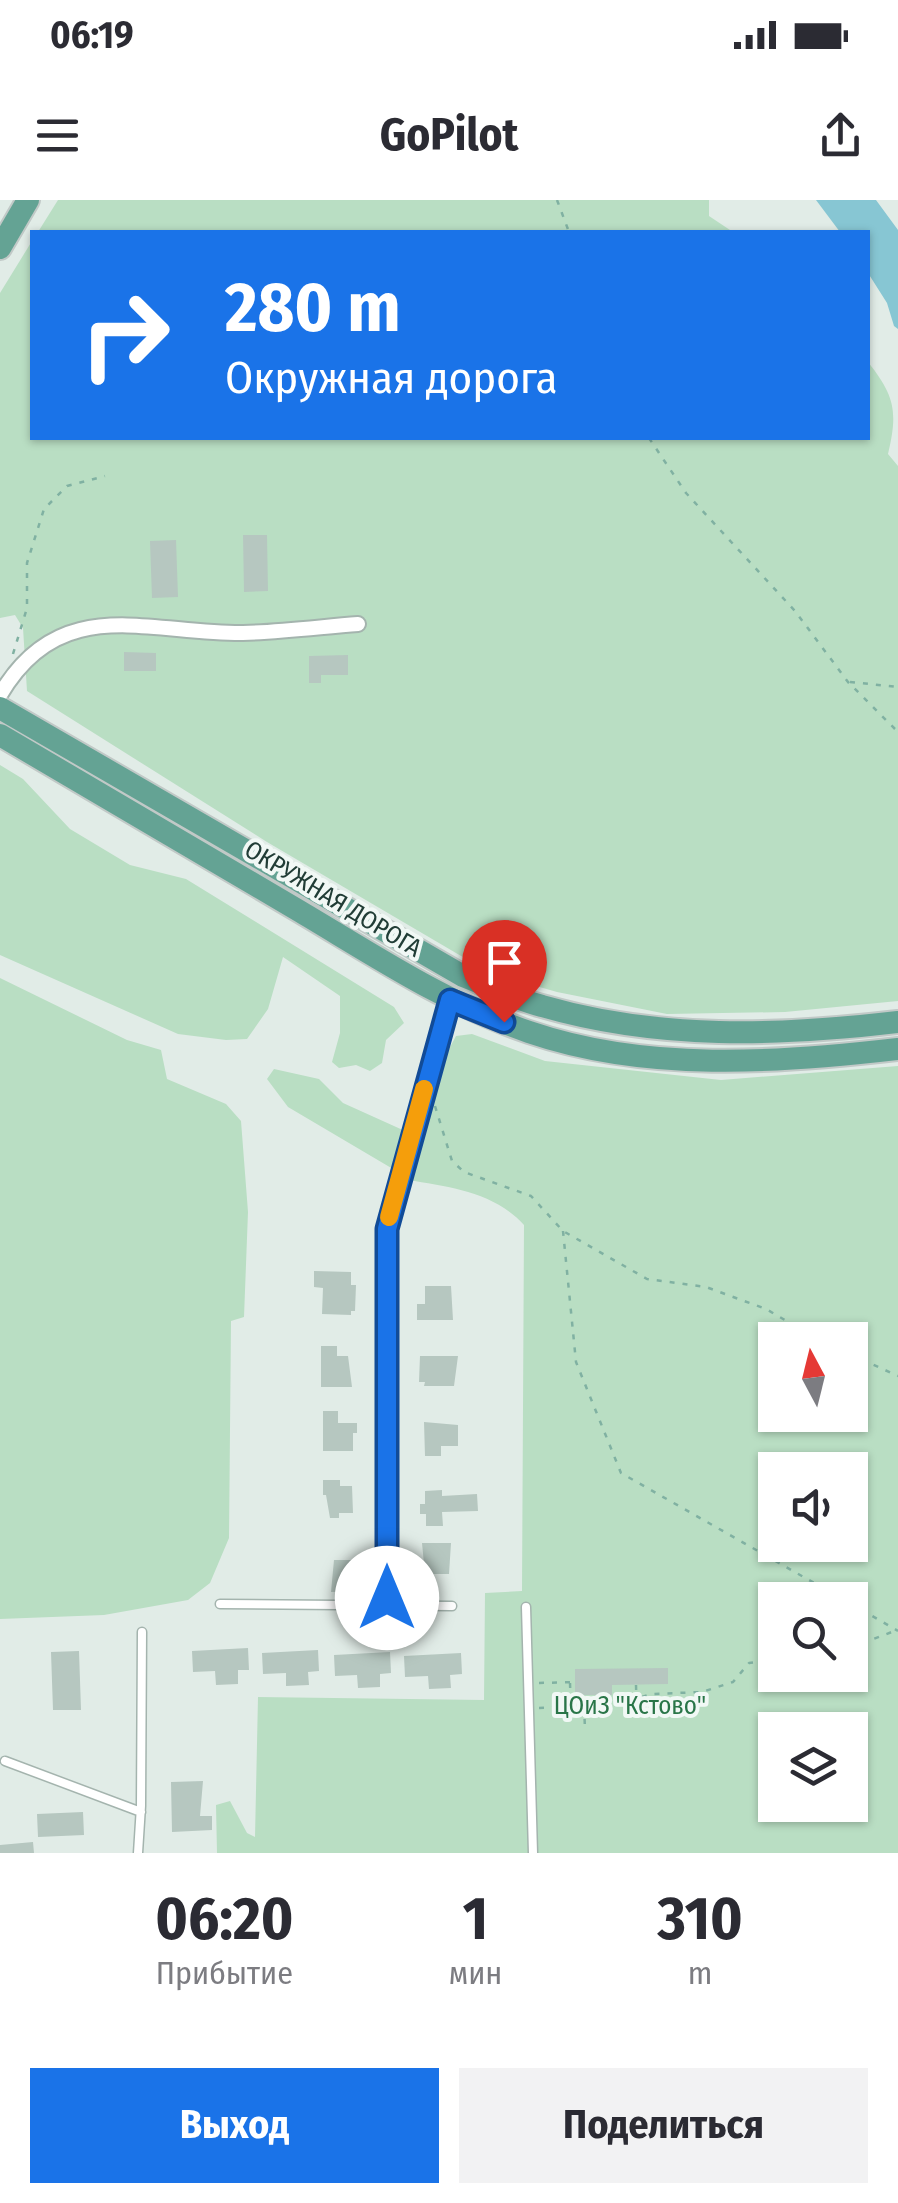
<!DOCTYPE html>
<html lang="ru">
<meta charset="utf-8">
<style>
body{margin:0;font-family:"Fira Sans Condensed",sans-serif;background:#f2f2f3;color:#2b2b33;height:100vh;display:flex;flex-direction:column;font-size:38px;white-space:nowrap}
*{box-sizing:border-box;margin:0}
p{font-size:32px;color:#7c7c81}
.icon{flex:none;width:55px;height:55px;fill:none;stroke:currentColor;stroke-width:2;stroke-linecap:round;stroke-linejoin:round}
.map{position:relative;height:1653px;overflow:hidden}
.drawer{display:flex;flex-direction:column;background:#fff;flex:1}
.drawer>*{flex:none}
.guide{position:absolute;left:30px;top:30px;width:840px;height:210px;border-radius:0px;box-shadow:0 2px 8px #0004;background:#1a73e8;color:#fff;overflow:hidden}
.needle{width:65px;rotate:353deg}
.buttons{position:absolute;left:758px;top:1122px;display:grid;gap:20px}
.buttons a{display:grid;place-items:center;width:110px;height:110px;border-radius:0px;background:#fff;box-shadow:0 2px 8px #0004;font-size:50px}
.pin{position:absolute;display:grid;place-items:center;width:85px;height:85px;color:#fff;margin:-102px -42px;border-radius:50% 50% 50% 0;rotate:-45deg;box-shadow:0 0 10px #0007}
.pin .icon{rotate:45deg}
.me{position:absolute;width:110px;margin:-55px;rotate:0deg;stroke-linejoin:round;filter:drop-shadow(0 0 8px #0008)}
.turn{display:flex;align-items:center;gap:35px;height:210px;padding:0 30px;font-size:45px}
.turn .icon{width:130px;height:130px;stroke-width:2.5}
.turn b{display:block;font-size:70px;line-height:85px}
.eta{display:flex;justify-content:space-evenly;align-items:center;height:170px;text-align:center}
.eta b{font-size:60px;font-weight:700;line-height:70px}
.primary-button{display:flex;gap:20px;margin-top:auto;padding:20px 30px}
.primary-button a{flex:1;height:115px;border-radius:0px;background:#1a73e8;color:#fff;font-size:40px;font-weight:700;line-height:115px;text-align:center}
.primary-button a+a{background:#f2f2f3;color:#2b2b33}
.status{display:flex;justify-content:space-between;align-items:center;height:70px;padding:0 50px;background:#fff;direction:ltr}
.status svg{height:28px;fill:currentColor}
header{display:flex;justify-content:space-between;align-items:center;height:130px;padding:0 30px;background:#fff;font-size:45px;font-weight:700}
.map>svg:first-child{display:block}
.green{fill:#b9dec3;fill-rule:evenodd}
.water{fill:#87c6d3}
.building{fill:#b6c7c0}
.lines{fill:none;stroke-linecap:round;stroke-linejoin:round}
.lane-casing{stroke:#a4b4ae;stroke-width:11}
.street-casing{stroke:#a4b4ae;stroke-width:18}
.primary-casing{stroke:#c1c9c7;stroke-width:26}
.path{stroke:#80b1a2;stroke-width:2.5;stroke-dasharray:5 8;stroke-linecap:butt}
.lane{stroke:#fff;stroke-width:8}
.street{stroke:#fff;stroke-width:14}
.primary{stroke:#64a394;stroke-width:22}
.route-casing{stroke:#114b97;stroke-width:25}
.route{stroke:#1a73e8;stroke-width:18}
.slow{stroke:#f59e0b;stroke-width:18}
.labels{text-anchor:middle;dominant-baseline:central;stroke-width:8;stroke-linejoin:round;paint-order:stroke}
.street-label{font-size:25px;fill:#213d36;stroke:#f1f8f5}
.park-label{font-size:25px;fill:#297548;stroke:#f1f8f5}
</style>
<div class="status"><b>06:19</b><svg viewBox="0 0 49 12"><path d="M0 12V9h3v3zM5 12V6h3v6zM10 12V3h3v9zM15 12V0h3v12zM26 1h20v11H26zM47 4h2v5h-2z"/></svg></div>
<header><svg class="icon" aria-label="menu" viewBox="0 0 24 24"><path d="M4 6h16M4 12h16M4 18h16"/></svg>GoPilot<svg class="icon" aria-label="share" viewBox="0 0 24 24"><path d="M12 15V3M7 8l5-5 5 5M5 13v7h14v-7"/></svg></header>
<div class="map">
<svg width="898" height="1653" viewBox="0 0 898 1653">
<rect width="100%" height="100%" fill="#e1ece7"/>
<!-- green -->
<path class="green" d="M 58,0 L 709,0 L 709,16 L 733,32 L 38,32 Z
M 32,41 L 32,238 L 868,238 L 868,162 C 895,196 898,212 888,254 L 898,266 L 898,801 L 785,812 L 667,814 L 557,792 L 490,773 L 267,642 L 27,491 L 23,428 L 15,415 L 0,418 L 0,93 Z
M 0,565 L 23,579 L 70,629 L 130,665 L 186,679 L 394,807 L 404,823 L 386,840 L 382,863 L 370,871 L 356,865 L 339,868 L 332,862 L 340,833 L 340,796 L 283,757 L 268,809 L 247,839 L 226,840 L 178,834 L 0,755 Z
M 0,778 L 127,840 L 161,850 L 167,879 L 226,904 L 241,921 L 248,1012 L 244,1117 L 231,1121 L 229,1338 L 210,1383 L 188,1400 L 104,1415 L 0,1419 Z
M 472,834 L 545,861 L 721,880 L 898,866 L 898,1653 L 217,1653 L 216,1605 L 230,1601 L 247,1633 L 255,1637 L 258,1497 L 484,1500 L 485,1393 L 522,1391 L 524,1025 C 494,992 450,987 408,980 L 443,860 L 456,836 ZM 775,1140 L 850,1140 L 850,1215 L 775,1215 ZM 775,1270 L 850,1270 L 850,1345 L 775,1345 ZM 775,1400 L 850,1400 L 850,1475 L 775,1475 ZM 775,1530 L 850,1530 L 850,1605 L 775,1605 Z
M 274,869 L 319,879 L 343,903 L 405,931 L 393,969 L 288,907 L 267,879 Z"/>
<!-- water -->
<path class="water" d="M 816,0 L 876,0 L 898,30 L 898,129 L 894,126 L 887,103 L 868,73 L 868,32 L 840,32 Z"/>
<!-- building -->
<path class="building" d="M 243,335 L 267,335 L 268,391 L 244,392 Z
M 176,340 L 178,397 L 152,398 L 150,341 Z
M 124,452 L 156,453 L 156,471 L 124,471 Z
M 348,455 L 348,475 L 321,475 L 321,483 L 309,483 L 309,456 Z
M 314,1071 L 351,1072 L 351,1085 L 356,1085 L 355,1111 L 351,1111 L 351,1115 L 322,1114 L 323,1088 L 314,1087 Z
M 425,1086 L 451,1086 L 453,1120 L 417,1120 L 417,1104 L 425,1104 Z
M 321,1146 L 337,1146 L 337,1156 L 348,1156 L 352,1187 L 321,1187 Z
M 420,1156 L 458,1156 L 454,1186 L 424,1186 L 425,1182 L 419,1182 Z
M 323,1211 L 338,1211 L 338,1223 L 357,1223 L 357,1233 L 353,1233 L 353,1251 L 323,1251 Z
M 424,1222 L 458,1225 L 458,1246 L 441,1246 L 441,1256 L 425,1256 Z
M 323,1280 L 340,1280 L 340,1286 L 352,1286 L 353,1313 L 339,1313 L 339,1318 L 330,1318 L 326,1295 L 323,1295 Z
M 442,1290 L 442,1296 L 477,1294 L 478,1311 L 442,1312 L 443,1326 L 426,1326 L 426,1314 L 420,1314 L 420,1304 L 425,1304 L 425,1291 Z
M 422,1343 L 451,1343 L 449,1374 L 425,1374 Z
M 334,1360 L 358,1360 L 365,1368 L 365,1378 L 359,1384 L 359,1391 L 331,1392 Z
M 248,1448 L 249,1470 L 238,1470 L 238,1484 L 216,1485 L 215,1471 L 193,1472 L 192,1451 Z
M 318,1450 L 319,1471 L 308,1472 L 309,1485 L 286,1486 L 286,1473 L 263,1474 L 262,1453 Z
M 79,1451 L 81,1510 L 53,1510 L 51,1452 Z
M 390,1452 L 391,1473 L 380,1474 L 380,1487 L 358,1488 L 357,1475 L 335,1476 L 334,1455 Z
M 461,1453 L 462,1474 L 450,1475 L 451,1488 L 429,1489 L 428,1476 L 405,1477 L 404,1456 Z
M 668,1468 L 668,1484 L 612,1485 L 612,1495 L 575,1495 L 575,1469 Z
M 203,1581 L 200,1616 L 212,1616 L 212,1630 L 172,1632 L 171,1582 Z
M 83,1612 L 84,1635 L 38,1637 L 37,1614 Z
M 33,1642 L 34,1653 L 0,1653 L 0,1645 Z"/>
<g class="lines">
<defs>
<path id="lane" d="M 220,1404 L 452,1406
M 526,1407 L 533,1653
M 5,1561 L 141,1612
M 138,1653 L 141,1606 L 142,1432"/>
<path id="street" d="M 0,495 C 60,392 148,434 243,433 C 281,432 320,427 358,424
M 387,1395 L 387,1029 L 393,1000 L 449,800"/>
<path id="primary" d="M 0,48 L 28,0
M 0,508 L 463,776 C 489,786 515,799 542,806 C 659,840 778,836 898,822
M 0,535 C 100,594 201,653 301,712 C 375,756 447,804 529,832 C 646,872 777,863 898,849"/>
</defs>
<!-- lane casing -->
<use href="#lane" class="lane-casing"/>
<!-- street casing -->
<use href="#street" class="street-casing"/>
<!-- primary casing -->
<use href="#primary" class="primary-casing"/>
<!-- path -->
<path class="path" d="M 557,0 L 569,32
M 649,238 L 686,293 L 795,411 L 848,482 L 898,532
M 13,454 L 27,408 L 27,363 L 44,309 L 67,286 L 105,276
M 850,482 L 898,487
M 435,906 L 452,961 L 464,972 L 531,996 L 563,1031 L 647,1079 L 706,1087 L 766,1109 L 819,1140
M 563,1031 L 576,1162 L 621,1273 L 844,1400
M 850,1154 L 898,1176
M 850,1403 L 898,1431
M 850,1448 L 897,1430
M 539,1483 L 575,1482
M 570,1483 L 571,1512
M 636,1485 L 637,1523
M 584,1506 L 585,1529
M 539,1508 L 618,1504 L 652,1494 L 702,1492 L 733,1482 L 749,1463 L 775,1460"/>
<!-- lane -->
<use href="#lane" class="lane"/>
<!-- street -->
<use href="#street" class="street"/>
<!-- primary -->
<use href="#primary" class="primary"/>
</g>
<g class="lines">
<defs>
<path id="route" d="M 387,1398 L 387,1029 L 450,800 L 504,822"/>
</defs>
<!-- route casing -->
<use href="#route" class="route-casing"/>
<!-- route -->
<use href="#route" class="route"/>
<!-- slow -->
<path class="slow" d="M 389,1017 L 424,889"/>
</g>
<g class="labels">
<!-- street labels -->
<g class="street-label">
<text transform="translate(333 699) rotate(31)">ОКРУЖНАЯ ДОРОГА</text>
</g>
<!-- park labels -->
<g class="park-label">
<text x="630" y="1506">ЦОиЗ "Кстово"</text>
</g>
</g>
</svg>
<div class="buttons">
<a><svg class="needle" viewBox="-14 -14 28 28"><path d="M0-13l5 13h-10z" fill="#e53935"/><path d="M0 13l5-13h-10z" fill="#7c7c81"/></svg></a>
<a><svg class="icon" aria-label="sound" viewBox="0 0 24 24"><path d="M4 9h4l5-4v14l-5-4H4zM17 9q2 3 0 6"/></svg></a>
<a><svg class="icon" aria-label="search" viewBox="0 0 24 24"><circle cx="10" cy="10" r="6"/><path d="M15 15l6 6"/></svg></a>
<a><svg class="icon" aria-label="layers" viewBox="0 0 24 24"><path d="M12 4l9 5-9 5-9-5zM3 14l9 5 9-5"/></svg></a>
</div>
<div class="pin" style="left:504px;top:822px;background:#d93025"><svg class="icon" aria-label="arrive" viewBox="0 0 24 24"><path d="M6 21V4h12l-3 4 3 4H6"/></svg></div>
<svg class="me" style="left:387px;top:1398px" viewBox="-20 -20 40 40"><circle r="19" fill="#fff"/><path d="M0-13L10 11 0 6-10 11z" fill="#1a73e8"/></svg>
<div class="guide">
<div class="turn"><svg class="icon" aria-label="right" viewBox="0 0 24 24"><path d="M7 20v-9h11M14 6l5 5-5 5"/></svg><div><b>280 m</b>Окружная дорога</div></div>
</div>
</div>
<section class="drawer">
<div class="eta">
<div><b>06:20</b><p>Прибытие</p></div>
<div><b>1</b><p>мин</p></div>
<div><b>310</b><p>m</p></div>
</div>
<div class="primary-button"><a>Выход</a><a>Поделиться</a></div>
</section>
